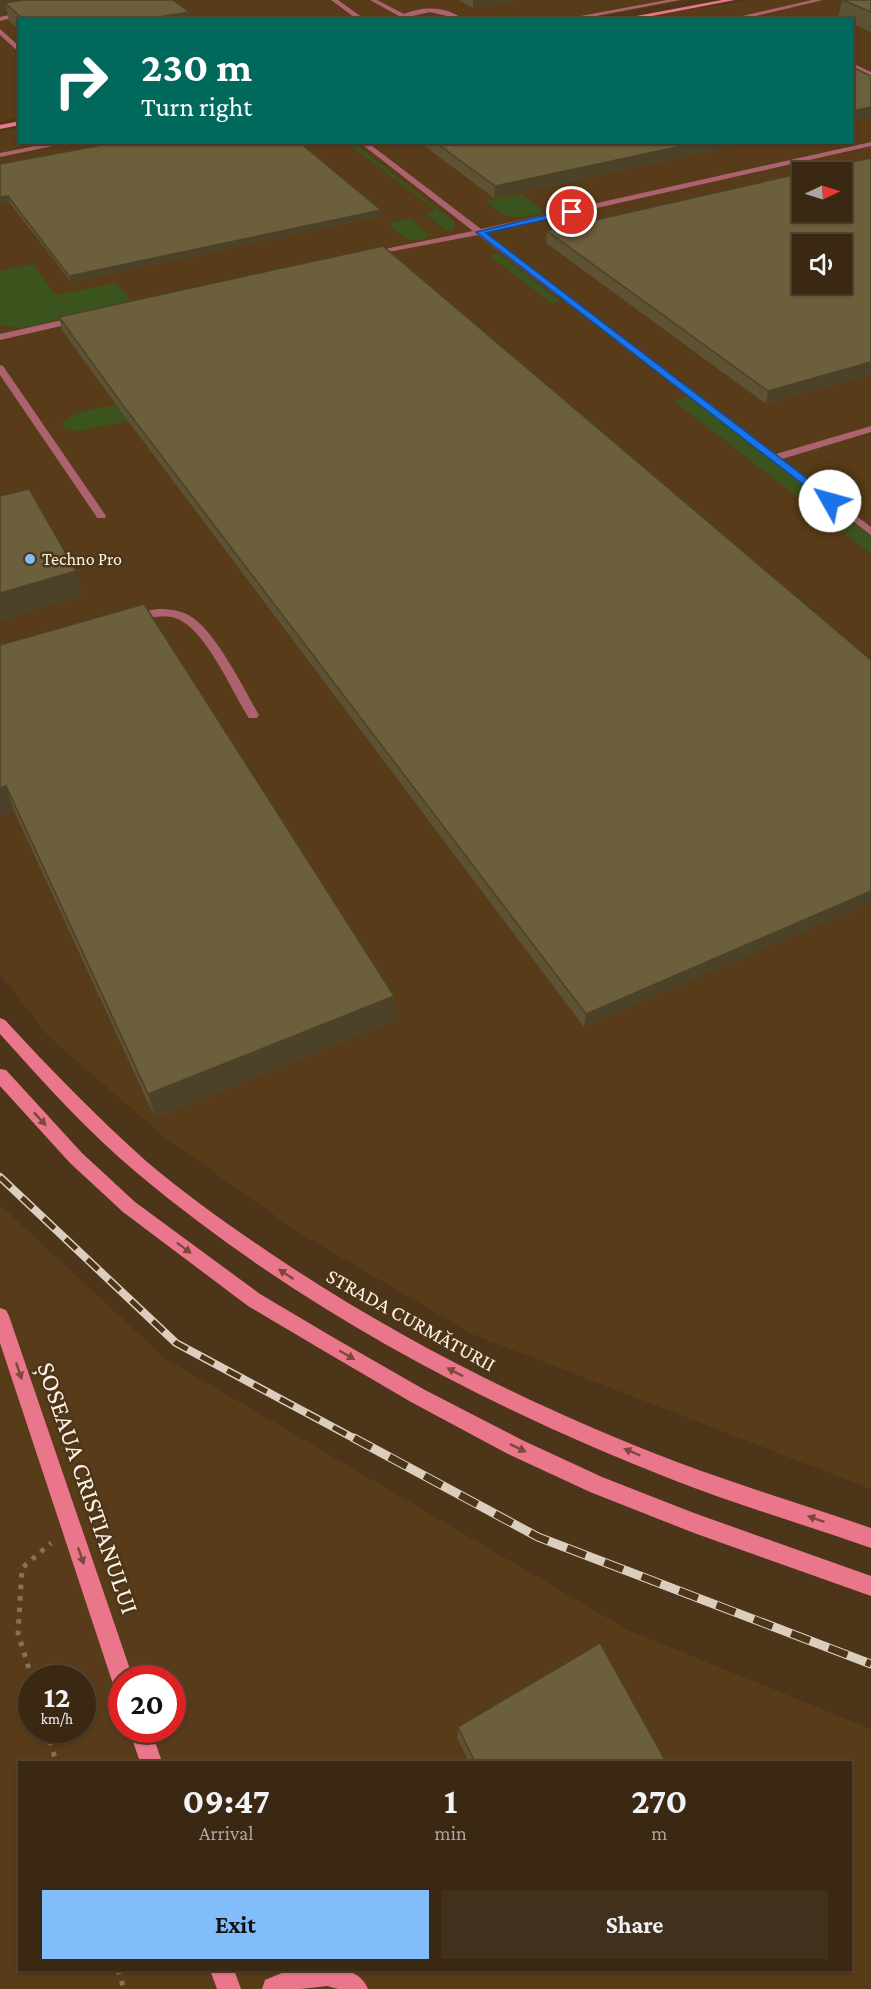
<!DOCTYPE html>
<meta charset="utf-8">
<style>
body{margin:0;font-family:"Crimson Pro",serif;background:#41301c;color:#f1f3f6;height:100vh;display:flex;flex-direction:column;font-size:22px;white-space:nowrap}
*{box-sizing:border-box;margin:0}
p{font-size:20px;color:#aba6a0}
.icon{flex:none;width:33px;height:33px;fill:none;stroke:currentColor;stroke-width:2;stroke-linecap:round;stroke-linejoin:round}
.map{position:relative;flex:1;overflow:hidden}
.details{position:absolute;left:18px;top:1761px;width:834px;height:210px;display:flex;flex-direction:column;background:#3a2813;border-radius:0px;box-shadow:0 2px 4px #0004,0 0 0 2px #544433}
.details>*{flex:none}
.banner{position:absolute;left:18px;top:18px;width:836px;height:126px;border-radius:0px;box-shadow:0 2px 4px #0004,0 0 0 2px #544433;background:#00695c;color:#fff;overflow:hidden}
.needle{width:39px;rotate:86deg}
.controls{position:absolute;left:792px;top:162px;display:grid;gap:12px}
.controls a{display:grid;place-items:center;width:60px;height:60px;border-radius:0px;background:#3a2813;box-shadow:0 2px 4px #0004,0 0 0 2px #544433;font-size:30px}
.speed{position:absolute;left:18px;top:1665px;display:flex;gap:12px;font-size:30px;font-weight:700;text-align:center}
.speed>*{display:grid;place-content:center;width:78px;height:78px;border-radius:50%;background:#3a2813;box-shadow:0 2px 4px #0004,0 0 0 2px #544433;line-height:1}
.speed small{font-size:15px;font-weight:400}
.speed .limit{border:9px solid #d22;background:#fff;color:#111}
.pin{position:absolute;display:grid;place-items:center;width:51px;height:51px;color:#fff;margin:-26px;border:3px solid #fff;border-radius:50%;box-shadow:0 2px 6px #0007}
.me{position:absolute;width:66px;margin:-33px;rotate:308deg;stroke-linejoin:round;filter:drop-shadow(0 0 4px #0008)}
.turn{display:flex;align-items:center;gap:21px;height:126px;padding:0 24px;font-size:27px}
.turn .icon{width:78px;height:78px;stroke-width:2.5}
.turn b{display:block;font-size:42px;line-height:51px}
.eta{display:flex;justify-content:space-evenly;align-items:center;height:102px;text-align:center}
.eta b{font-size:36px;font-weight:700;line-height:42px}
.button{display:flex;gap:12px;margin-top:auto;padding:12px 24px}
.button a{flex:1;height:69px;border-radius:0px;background:#80bdfa;color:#111;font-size:24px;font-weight:700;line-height:69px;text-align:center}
.button a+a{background:#41301c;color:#f1f3f6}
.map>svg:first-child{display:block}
.built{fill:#583b18;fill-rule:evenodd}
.green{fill:#3b531d}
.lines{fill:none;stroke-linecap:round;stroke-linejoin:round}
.path{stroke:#86725b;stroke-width:5;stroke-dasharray:4.5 7;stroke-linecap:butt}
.lane{fill:#ac636f;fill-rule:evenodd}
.secondary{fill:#ea768c;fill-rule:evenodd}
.rail-far1-casing{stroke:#dccebe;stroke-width:8}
.rail-casing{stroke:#dccebe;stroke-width:9}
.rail-far1{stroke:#4d3519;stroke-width:5;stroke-dasharray:15;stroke-linecap:butt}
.rail{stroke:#4d3519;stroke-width:7;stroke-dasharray:20;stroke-linecap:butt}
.wall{fill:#5d5234}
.shaded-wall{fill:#4c422a}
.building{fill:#6c5f3c;stroke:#4c422a;stroke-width:1.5;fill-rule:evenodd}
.oneway{fill:#7c483c}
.route{fill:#1a73e8;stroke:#114b97;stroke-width:1.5}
.poi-dot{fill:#80bdfa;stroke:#4d3519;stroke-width:2}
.labels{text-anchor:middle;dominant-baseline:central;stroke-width:5;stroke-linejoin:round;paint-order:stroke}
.far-poi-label{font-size:18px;fill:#fdf1e4;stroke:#4d3519;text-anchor:start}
.street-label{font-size:21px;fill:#fdf1e4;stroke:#4d3519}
.near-street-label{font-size:26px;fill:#fdf1e4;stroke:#4d3519}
</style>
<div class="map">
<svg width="871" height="1989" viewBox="0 0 871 1989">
<rect width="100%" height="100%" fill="#4d3519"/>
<!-- built -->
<path class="built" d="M 0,0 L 690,0 L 579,20 L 20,20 L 19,118 L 0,121 Z
M 748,0 L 871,0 L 871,1489 L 472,1334 L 298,1232 L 163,1136 L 48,1036 L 0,974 L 0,131 L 19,128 L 20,142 L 852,142 L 852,20 L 637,19 ZM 802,172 L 842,172 L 842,212 L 802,212 ZM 802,244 L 842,244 L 842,284 L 802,284 Z
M 0,1205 L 166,1359 L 628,1630 L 871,1729 L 871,1989 L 0,1989 ZM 32,1678 L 82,1678 L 82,1730 L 32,1730 ZM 122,1678 L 172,1678 L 172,1730 L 122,1730 ZM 20,1762 L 850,1762 L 850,1970 L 20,1970 Z"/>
<!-- green -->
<path class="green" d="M 347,143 L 354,143 L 454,222 L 454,229 L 445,230 L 426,214 L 435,210 Z
M 521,194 L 542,209 L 542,213 C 510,220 511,221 485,201 Z
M 411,219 L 429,234 L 427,237 C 410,247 399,234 387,223 Z
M 498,253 L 560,301 L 552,304 L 489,255 Z
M 33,264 L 56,295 L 116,283 L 131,301 L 37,325 L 18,328 L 0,325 L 0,271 Z
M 689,396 L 871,535 L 871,554 L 674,401 Z
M 118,405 L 128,421 L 80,431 L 65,429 L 62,424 C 72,409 101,408 118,405 Z"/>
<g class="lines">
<!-- path -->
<path class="path" d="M 32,1679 L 18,1633 L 22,1568 L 51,1543
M 47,1730 L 56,1762
M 118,1970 L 124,1989"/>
<!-- lane -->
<path class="lane" d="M 331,0 L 338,0 L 366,20 L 358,20 Z
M 370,0 L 377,0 L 404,14 C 423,6 447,6 464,20 L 430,12 L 395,20 L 399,16 Z
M 667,0 L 680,0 L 575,20 L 559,20 Z
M 812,0 L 823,0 L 739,20 L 725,20 Z
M 27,11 L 29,14 L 0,21 L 0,17 Z
M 0,29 L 20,47 L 20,53 L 0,35 Z
M 852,63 L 871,72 L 871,76 L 852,67 Z
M 55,142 L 72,142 L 0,157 L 0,153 Z
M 359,142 L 367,142 L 481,229 L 871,142 L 871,146 L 486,233 L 776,454 L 871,426 L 871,432 L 782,459 L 871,527 L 871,535 L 478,235 L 367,256 L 367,252 L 370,252 L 473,231 Z
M 80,316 L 83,317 L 83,321 L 0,340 L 0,334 Z
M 0,365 L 3,366 L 106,516 L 105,518 L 97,518 L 96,516 L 0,375 Z
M 158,609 C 169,609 181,610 190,616 C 215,630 244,689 259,715 L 257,718 L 249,718 C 232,692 205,627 175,618 C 161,613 133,623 125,616 L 131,613 Z"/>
<!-- secondary -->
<path class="secondary" d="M 722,0 L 735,0 L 631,20 L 615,20 Z
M 20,121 L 20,125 L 0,129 L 0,125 Z
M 0,1018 L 5,1020 C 50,1069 96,1116 146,1161 C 186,1195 230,1226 273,1255 C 399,1340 536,1408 677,1462 C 741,1486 807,1506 871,1528 L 871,1548 C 806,1525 740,1506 676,1481 C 483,1406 297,1307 137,1173 C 87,1131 44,1083 0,1034 Z
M 0,1069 L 6,1070 L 82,1153 L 135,1202 L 260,1294 L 336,1339 L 425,1390 L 522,1440 L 602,1477 L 694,1513 L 871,1576 L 871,1596 L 694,1533 L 590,1492 L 508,1454 L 411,1402 L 324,1351 L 248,1306 L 123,1212 L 70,1163 L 0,1086 Z
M 0,1308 L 6,1310 L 9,1316 L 133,1678 L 122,1678 L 122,1688 L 114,1686 L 111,1678 L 0,1343 Z
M 129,1730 L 151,1730 L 162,1762 L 140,1762 Z
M 210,1970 L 234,1970 L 241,1989 L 217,1989 Z
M 289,1970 C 315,1970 356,1960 368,1989 L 338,1989 L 327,1986 L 301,1989 L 262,1989 L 265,1980 Z"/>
<defs>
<path id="rail-far1" d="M 0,1177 L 176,1343 L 357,1440"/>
<path id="rail" d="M 354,1438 L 538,1537 L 871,1664"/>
</defs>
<!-- rail-far1 casing -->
<use href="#rail-far1" class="rail-far1-casing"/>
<!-- rail casing -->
<use href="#rail" class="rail-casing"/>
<!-- rail-far1 -->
<use href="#rail-far1" class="rail-far1"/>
<!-- rail -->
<use href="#rail" class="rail"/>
</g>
<!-- wall -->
<path class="wall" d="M 0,0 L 190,20 L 20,20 L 20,46 L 16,27 L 9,21 L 6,7 L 4,8 L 5,14 L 0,15 Z
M 459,0 L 520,0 L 473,8 Z
M 842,0 L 871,0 L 871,32 L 852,24 L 852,20 L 842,20 L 838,18 Z
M 419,142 L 753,142 L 494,198 Z
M 871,158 L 871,374 L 766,404 L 546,243 L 547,231 Z
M 0,164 L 381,216 L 71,282 L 9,202 L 0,204 Z
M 59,317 L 871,660 L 584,1027 L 128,421 L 62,330 Z
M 0,645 L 395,1020 L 155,1118 L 14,811 L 0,816 Z
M 458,1727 L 666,1762 L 469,1762 L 457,1738 Z"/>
<!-- shaded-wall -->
<path class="shaded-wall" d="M 0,0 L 56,0 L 5,3 L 6,7 L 4,8 L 5,14 L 0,15 Z
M 473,0 L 520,0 L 473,8 Z
M 189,12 L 190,20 L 141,20 Z
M 871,107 L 871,117 L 852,121 L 852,111 Z
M 700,142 L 753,142 L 494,198 L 495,186 Z
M 8,196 L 9,202 L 0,204 L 0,197 Z
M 381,210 L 381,216 L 71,282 L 69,276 Z
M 871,362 L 871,374 L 766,404 L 768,391 Z
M 76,571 L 82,596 L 0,621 L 0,593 Z
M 6,786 L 14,811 L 0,816 L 0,788 Z
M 871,891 L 871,903 L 584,1027 L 586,1014 Z
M 394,996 L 395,1020 L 155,1118 L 148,1094 Z"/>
<!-- building -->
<path class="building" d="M 23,0 L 173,0 L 189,12 L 141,20 L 24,20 L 5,3 Z
M 843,0 L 871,0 L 871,12 Z
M 852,67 L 871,76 L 871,107 L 852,111 Z
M 118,142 L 299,142 L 381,210 L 69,276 L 8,196 L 0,197 L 0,164 Z
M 435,142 L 700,142 L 495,186 Z
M 871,158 L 871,362 L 768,391 L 547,231 L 802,173 L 802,212 L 842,212 L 842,172 L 806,172 ZM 802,244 L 842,244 L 842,284 L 802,284 Z
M 383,246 L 871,660 L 871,891 L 586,1014 L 125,408 L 59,317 Z
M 29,489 L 76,571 L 0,593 L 0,496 Z
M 144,604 L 394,996 L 148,1094 L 6,786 L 0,788 L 0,645 Z
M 600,1643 L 666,1762 L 475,1762 L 458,1727 Z"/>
<!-- one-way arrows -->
<defs><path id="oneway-solid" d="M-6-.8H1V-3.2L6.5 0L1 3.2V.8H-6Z" transform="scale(1.5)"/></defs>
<g class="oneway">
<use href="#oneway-solid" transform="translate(40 1119) rotate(47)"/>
<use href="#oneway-solid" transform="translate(184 1248) rotate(37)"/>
<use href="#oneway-solid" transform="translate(286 1274) rotate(-147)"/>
<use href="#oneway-solid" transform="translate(347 1355) rotate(30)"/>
<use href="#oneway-solid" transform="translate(19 1371) rotate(71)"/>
<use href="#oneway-solid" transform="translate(455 1372) rotate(-153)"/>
<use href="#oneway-solid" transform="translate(518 1448) rotate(26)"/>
<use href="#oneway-solid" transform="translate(632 1452) rotate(-157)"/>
<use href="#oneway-solid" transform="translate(816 1519) rotate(-161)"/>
<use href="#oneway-solid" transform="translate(81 1556) rotate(71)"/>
</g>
<!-- route -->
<path class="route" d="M 572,209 L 575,213 L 486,233 L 834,499 L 834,503 L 827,503 L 476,232 Z"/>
<!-- markers -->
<circle class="poi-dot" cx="30" cy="559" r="6"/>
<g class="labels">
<!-- far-poi labels -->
<g class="far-poi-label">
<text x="42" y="559">Techno Pro</text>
</g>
<!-- street labels -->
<g class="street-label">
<text transform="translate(411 1320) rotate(29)">STRADA CURMĂTURII</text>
</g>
<!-- near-street labels -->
<g class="near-street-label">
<text transform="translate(88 1488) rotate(71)">ȘOSEAUA CRISTIANULUI</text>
</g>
</g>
</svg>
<div class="controls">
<a><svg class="needle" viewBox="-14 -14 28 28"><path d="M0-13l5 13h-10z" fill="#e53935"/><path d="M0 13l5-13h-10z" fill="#aba6a0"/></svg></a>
<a><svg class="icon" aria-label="sound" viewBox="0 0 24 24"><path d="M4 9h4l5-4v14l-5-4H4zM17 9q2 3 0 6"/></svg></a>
</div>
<div class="speed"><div>12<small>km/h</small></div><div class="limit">20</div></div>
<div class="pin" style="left:572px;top:212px;background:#d93025"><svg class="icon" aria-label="arrive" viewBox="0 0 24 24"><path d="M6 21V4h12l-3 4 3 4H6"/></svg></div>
<svg class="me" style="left:830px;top:501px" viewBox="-20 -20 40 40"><circle r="19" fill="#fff"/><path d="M0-13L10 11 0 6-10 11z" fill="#1a73e8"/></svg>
<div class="banner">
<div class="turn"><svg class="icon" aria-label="right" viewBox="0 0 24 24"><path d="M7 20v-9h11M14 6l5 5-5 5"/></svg><div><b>230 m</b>Turn right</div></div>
</div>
<section class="details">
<div class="eta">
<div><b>09:47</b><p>Arrival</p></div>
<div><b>1</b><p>min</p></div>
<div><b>270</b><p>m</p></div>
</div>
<div class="button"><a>Exit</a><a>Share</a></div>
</section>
</div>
